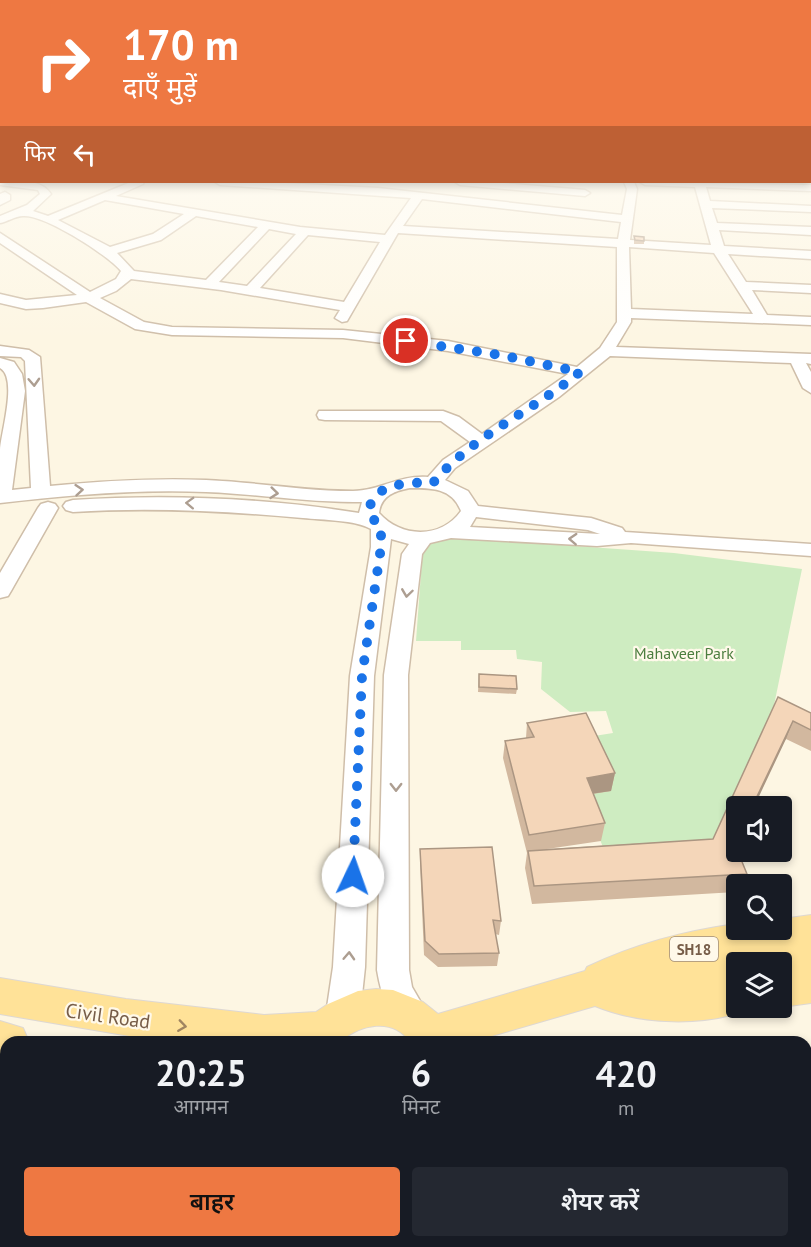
<!DOCTYPE html>
<html lang="hi">
<meta charset="utf-8">
<style>
body{margin:0;font-family:"PT Sans","Noto Sans Devanagari",sans-serif;background:#242831;color:#f1f3f6;height:100vh;display:flex;flex-direction:column;font-size:22px;white-space:nowrap}
*{box-sizing:border-box;margin:0}
p{font-size:20px;color:#9ea1a6}
.icon{flex:none;width:33px;height:33px;fill:none;stroke:currentColor;stroke-width:2;stroke-linecap:round;stroke-linejoin:round}
.map{position:relative;flex:1;overflow:hidden}
.details{position:absolute;left:0px;top:1036px;width:812px;height:212px;display:flex;flex-direction:column;background:#171b24;border-radius:18px 18px 0 0;box-shadow:0 3px 9px #0003}
.details>*{flex:none}
.hud{position:absolute;left:0px;top:0px;width:812px;height:183px;box-shadow:0 3px 9px #0003;background:#ee7842;color:#fff;overflow:hidden}
.buttons{position:absolute;left:726px;top:796px;display:grid;gap:12px}
.buttons a{display:grid;place-items:center;width:66px;height:66px;border-radius:6px;background:#171b24;box-shadow:0 3px 9px #0003;font-size:30px}
.pin{position:absolute;display:grid;place-items:center;width:51px;height:51px;color:#fff;margin:-26px;border:3px solid #fff;border-radius:50%;box-shadow:0 2px 6px #0007}
.me{position:absolute;width:66px;margin:-33px;rotate:3deg;stroke-linejoin:round;filter:drop-shadow(0 0 4px #0008)}
.turn{display:flex;align-items:center;gap:21px;height:126px;padding:0 24px;font-size:27px}
.turn .icon{width:78px;height:78px;stroke-width:2.5}
.turn b{display:block;font-size:42px;line-height:51px}
.then{display:flex;align-items:center;height:57px;padding:0 24px;background:#0003;gap:12px;font-size:22px}
.eta{display:flex;justify-content:space-evenly;align-items:center;height:102px;text-align:center}
.eta b{font-size:36px;font-weight:600;line-height:42px}
.primary-button{display:flex;gap:12px;margin-top:auto;padding:12px 24px}
.primary-button a{flex:1;height:69px;border-radius:6px;background:#ee7842;color:#111;font-size:24px;font-weight:600;line-height:69px;text-align:center}
.primary-button a+a{background:#242831;color:#f1f3f6}
.map>svg:first-child{display:block}
.green{fill:#ceecc1}
.lines{fill:none;stroke-linecap:round;stroke-linejoin:round}
.minor-casing{stroke:#cfbea9;stroke-width:3}
.major-casing{stroke:#ded8d3;stroke-width:2}
.minor{fill:#fff;fill-rule:evenodd}
.major{fill:#ffe298;fill-rule:evenodd}
.wall{fill:#d2b89f}
.shaded-wall{fill:#ab9682}
.building{fill:#f4d6b9;stroke:#ab9682;stroke-width:1.5}
.oneway{stroke:#ad9e91}
.oneway2{stroke:#a08560}
.route{stroke:#1a73e8;stroke-width:10;stroke-dasharray:0 18}
.labels{text-anchor:middle;dominant-baseline:central;stroke-width:4.5;stroke-linejoin:round;paint-order:stroke}
.shield{fill:#fff9ea;stroke:#a08c79;stroke-width:1.5}
.shield-label{font-size:15px;font-weight:bold;fill:#775d48}
.park-label{font-size:16px;fill:#4c7e3f;stroke:#fff9ea}
.near-street-label{font-size:20px;fill:#775d48;stroke:#fff9ea}
</style>
<div class="map">
<svg width="811" height="1247" viewBox="0 0 811 1247">
<rect width="100%" height="100%" fill="#fdf6e3"/>
<!-- green -->
<path class="green" d="M 450,537 L 674,553 L 802,569 L 772,715 L 707,857 L 609,863 L 583,795 L 588,737 L 613,733 L 606,711 L 570,712 L 541,689 L 542,662 L 517,659 L 516,650 L 461,650 L 461,641 L 416,641 L 423,546 Z"/>
<g class="lines">
<defs>
<path id="minor" d="M 0,179 L 2,182 C 20,182 40,178 51,194 L 33,211 L 48,216 L 131,182 L 144,182 L 143,184 L 116,196 L 300,227 L 385,235 L 411,198 L 220,185 L 215,182 L 267,182 L 378,188 L 622,215 L 627,189 L 624,182 L 634,182 L 637,189 L 630,240 L 711,245 L 695,187 L 645,185 L 640,182 L 811,185 L 811,191 L 706,187 L 710,201 L 811,206 L 811,212 L 712,208 L 717,223 L 811,227 L 811,235 L 719,230 L 724,246 L 811,251 L 811,259 L 728,254 L 746,282 L 811,285 L 811,293 L 752,290 L 767,315 L 811,317 L 811,325 L 631,318 L 631,322 L 616,347 L 811,354 L 811,364 L 806,363 L 811,372 L 811,393 L 803,388 L 791,363 L 610,356 L 559,397 L 455,468 L 445,480 L 468,491 L 478,506 L 591,518 L 622,528 L 625,532 L 811,544 L 811,556 L 631,543 L 597,546 L 451,538 L 430,543 L 422,554 L 408,675 L 409,970 L 412,987 L 430,1018 L 425,1029 L 413,1034 C 389,1024 381,994 377,970 L 384,675 L 402,554 L 409,544 L 391,539 L 374,676 L 365,967 L 360,1014 L 355,1025 L 343,1030 L 331,1025 L 326,1014 L 333,967 L 350,676 L 371,547 L 371,529 C 356,520 322,520 303,518 C 226,511 150,507 73,512 L 66,510 L 63,506 L 66,502 L 73,500 C 168,494 266,498 359,513 L 362,502 C 310,503 258,494 206,492 C 137,489 68,495 0,503 C 0,485 0,467 0,450 C 1,432 18,378 0,368 L 0,358 L 14,362 L 22,374 L 25,391 L 12,490 L 31,488 L 25,361 L 21,357 L 0,356 L 0,346 L 29,350 L 40,357 L 50,486 C 102,481 154,478 206,480 C 255,482 304,491 353,491 C 380,491 397,475 428,477 L 443,460 L 470,442 L 441,421 L 325,420 L 319,419 L 317,415 L 319,411 L 443,411 L 459,417 L 482,434 L 568,374 L 448,351 L 343,338 L 172,335 L 135,329 L 86,302 L 43,308 L 26,309 L 0,303 L 0,294 L 26,300 L 77,295 L 0,243 L 0,233 L 90,292 L 116,279 L 121,271 C 108,255 44,214 23,216 C 15,216 7,222 0,223 L 0,216 L 27,205 L 40,194 L 38,190 L 0,185 ZM 422,199 L 621,222 L 618,239 L 403,226 ZM 105,200 L 184,214 L 153,234 L 110,247 L 58,220 ZM 196,216 L 258,227 L 206,280 L 134,271 L 117,253 L 161,240 ZM 269,229 L 296,234 L 247,286 L 219,282 ZM 398,233 L 617,247 L 617,322 L 600,348 L 577,367 L 448,341 L 343,330 L 172,327 L 144,322 L 100,298 L 116,291 L 131,279 L 221,290 L 340,310 L 335,318 L 342,322 L 347,321 ZM 308,235 L 380,242 L 344,302 L 260,288 ZM 629,247 L 714,253 L 753,314 L 631,309 ZM 410,488 C 432,488 452,488 461,511 C 441,539 401,538 379,513 C 381,496 394,491 410,488 ZM 476,517 L 588,530 L 600,534 L 470,527 Z
M 455,182 L 491,182 L 585,190 L 590,193 L 585,196 L 460,185 Z
M 5,192 L 10,195 L 10,200 L 0,205 L 0,194 Z
M 48,502 L 55,504 L 58,508 L 11,591 L 8,596 L 0,598 L 0,573 L 38,508 L 41,504 Z
M 806,1103 L 811,1103 L 811,1139 L 806,1139 Z
M 806,1144 L 811,1145 L 811,1183 L 806,1181 Z"/>
<path id="major" d="M 811,915 L 811,1003 L 782,1007 L 782,963 L 736,963 L 736,1008 L 750,1009 C 704,1027 641,1025 595,1006 L 471,1042 L 410,1042 C 393,1017 360,1024 340,1042 L 165,1042 L 0,1014 L 0,978 L 126,999 L 264,1015 L 316,1012 L 328,1004 L 358,991 L 376,989 L 393,990 L 423,1002 L 438,1014 L 585,971 L 587,967 C 635,944 684,931 736,924 L 736,930 L 782,930 L 782,919 Z
M 0,1021 L 23,1028 L 29,1042 L 6,1042 L 6,1061 L 0,1059 Z"/>
</defs>
<!-- minor casing -->
<use href="#minor" class="minor-casing"/>
<!-- major casing -->
<use href="#major" class="major-casing"/>
<!-- minor -->
<use href="#minor" class="minor"/>
<!-- major -->
<use href="#major" class="major"/>
</g>
<!-- wall -->
<path class="wall" d="M 287,182 L 303,182 L 301,183 Z
M 634,236 L 644,241 L 644,244 L 634,244 Z
M 479,674 L 517,689 L 516,694 L 478,692 Z
M 778,697 L 811,713 L 811,751 L 786,739 L 736,807 L 736,846 L 747,874 L 743,885 L 736,885 L 736,892 L 532,904 L 525,868 L 527,853 L 503,758 L 505,741 L 526,738 L 527,723 L 615,773 L 611,791 L 593,794 L 605,823 L 601,841 L 547,849 L 713,839 Z
M 420,849 L 501,921 L 499,935 L 495,934 L 499,953 L 497,966 L 438,967 L 424,955 L 420,863 Z
M 685,1242 L 769,1242 L 769,1247 L 686,1247 Z"/>
<!-- shaded-wall -->
<path class="shaded-wall" d="M 793,721 L 786,739 L 754,807 L 752,807 Z
M 615,773 L 611,791 L 583,795 L 587,778 Z"/>
<!-- building -->
<path class="building" d="M 634,236 L 644,237 L 644,241 L 635,240 Z
M 479,674 L 516,676 L 517,689 L 479,687 Z
M 778,697 L 811,713 L 811,730 L 793,721 L 752,807 L 736,807 L 736,839 L 735,843 L 736,847 L 736,852 L 738,852 L 747,874 L 534,886 L 528,851 L 713,839 Z
M 586,713 L 615,773 L 587,778 L 605,823 L 529,835 L 505,741 L 534,737 L 527,723 Z
M 492,847 L 501,921 L 493,920 L 499,953 L 439,954 L 425,941 L 420,849 Z
M 396,1242 L 435,1242 L 434,1247 L 396,1247 Z
M 558,1242 L 592,1242 L 628,1247 L 558,1247 Z
M 690,1242 L 769,1242 L 769,1247 L 690,1247 Z"/>
<!-- one-way arrows -->
<defs><path id="oneway-chevron" d="M-2-3.5L2.5 0L-2 3.5" fill="none" stroke-width="1.6" stroke-linecap="round" stroke-linejoin="round" transform="scale(1.5)"/></defs>
<g class="oneway">
<use href="#oneway-chevron" transform="translate(34 382) rotate(87)"/>
<use href="#oneway-chevron" transform="translate(79 490) rotate(-5)"/>
<use href="#oneway-chevron" transform="translate(274 493) rotate(6)"/>
<use href="#oneway-chevron" transform="translate(190 503) rotate(-178)"/>
<use href="#oneway-chevron" transform="translate(573 539) rotate(-177)"/>
<use href="#oneway-chevron" transform="translate(407 593) rotate(98)"/>
<use href="#oneway-chevron" transform="translate(396 787) rotate(90)"/>
<use href="#oneway-chevron" transform="translate(349 956) rotate(-87)"/>
</g>
<use class="oneway2" href="#oneway-chevron" transform="translate(182 1026) rotate(8)"/>
<!-- sky -->
<linearGradient id="sky" x2="0" y2="1"><stop stop-color="#94c4e8"/><stop offset="0.48" stop-color="#fefbf2"/><stop offset="1" stop-color="#fefbf2" stop-opacity="0"/></linearGradient>
<rect width="811" height="338" fill="url(#sky)"/>
<g class="lines">
<!-- route -->
<path class="route" d="M 353,876 L 362,676 L 381,547 L 381,528 L 369,514 C 369,483 409,482 433,483 C 472,436 533,411 580,372 L 500,355 L 406,341"/>
</g>
<g class="labels">
<!-- shield labels -->
<rect class="shield" x="670" y="937" width="48" height="24" rx="4.5"/>
<g class="shield-label">
<text x="694" y="949">SH18</text>
</g>
<!-- park labels -->
<g class="park-label">
<text x="684" y="653">Mahaveer Park</text>
</g>
<!-- near-street labels -->
<g class="near-street-label">
<text transform="translate(108 1016) rotate(8)">Civil Road</text>
</g>
</g>
</svg>
<div class="buttons">
<a><svg class="icon" aria-label="sound" viewBox="0 0 24 24"><path d="M4 9h4l5-4v14l-5-4H4zM17 9q2 3 0 6"/></svg></a>
<a><svg class="icon" aria-label="search" viewBox="0 0 24 24"><circle cx="10" cy="10" r="6"/><path d="M15 15l6 6"/></svg></a>
<a><svg class="icon" aria-label="layers" viewBox="0 0 24 24"><path d="M12 4l9 5-9 5-9-5zM3 14l9 5 9-5"/></svg></a>
</div>
<div class="pin" style="left:406px;top:341px;background:#d93025"><svg class="icon" aria-label="arrive" viewBox="0 0 24 24"><path d="M6 21V4h12l-3 4 3 4H6"/></svg></div>
<svg class="me" style="left:353px;top:876px" viewBox="-20 -20 40 40"><circle r="19" fill="#fff"/><path d="M0-13L10 11 0 6-10 11z" fill="#1a73e8"/></svg>
<div class="hud">
<div class="turn"><svg class="icon" aria-label="right" viewBox="0 0 24 24"><path d="M7 20v-9h11M14 6l5 5-5 5"/></svg><div><b>170 m</b>दाएँ मुड़ें</div></div>
<div class="then">फिर<svg class="icon" aria-label="left" viewBox="0 0 24 24"><path d="M17 20v-9H6M10 6l-5 5 5 5"/></svg></div>
</div>
<section class="details">
<div class="eta">
<div><b>20:25</b><p>आगमन</p></div>
<div><b>6</b><p>मिनट</p></div>
<div><b>420</b><p>m</p></div>
</div>
<div class="primary-button"><a>बाहर</a><a>शेयर करें</a></div>
</section>
</div>
